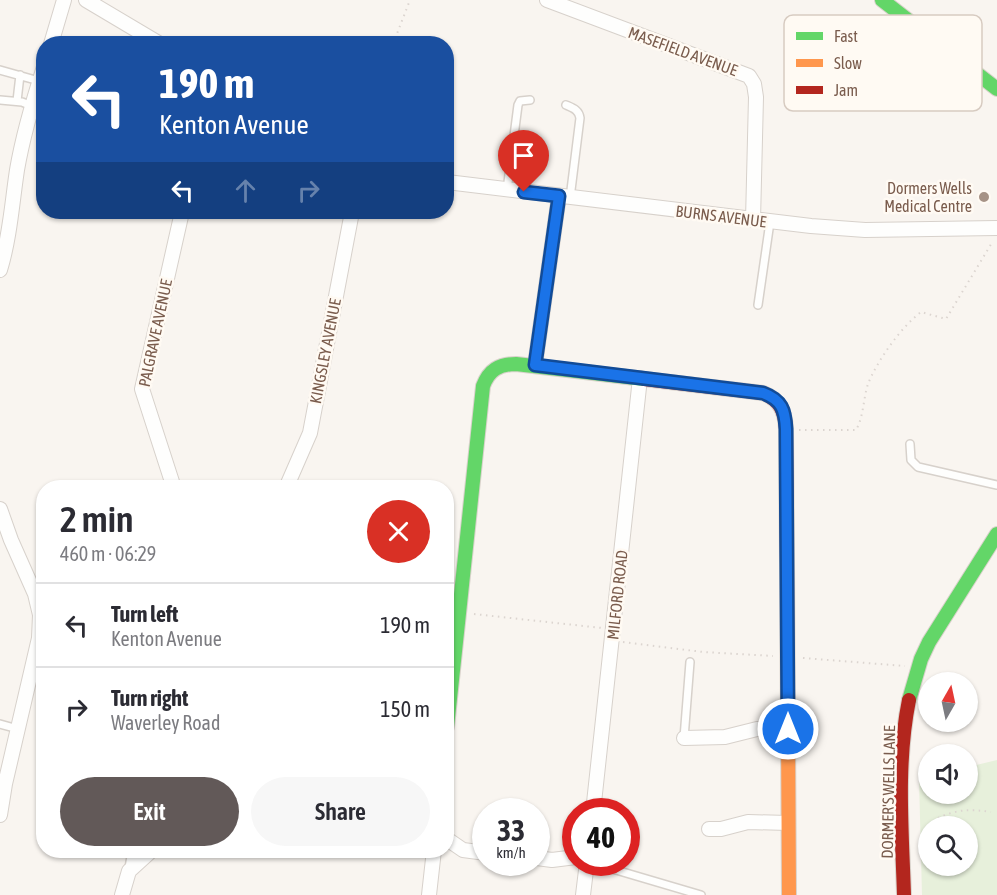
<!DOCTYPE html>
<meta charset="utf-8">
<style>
body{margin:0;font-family:"Asap Condensed",sans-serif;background:#f7f7f7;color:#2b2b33;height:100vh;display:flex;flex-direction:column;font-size:22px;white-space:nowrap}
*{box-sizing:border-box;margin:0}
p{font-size:20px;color:#7c7c81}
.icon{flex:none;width:33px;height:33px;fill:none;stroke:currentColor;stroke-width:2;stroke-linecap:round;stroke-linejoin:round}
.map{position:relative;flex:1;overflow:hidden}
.sheet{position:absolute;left:36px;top:480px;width:418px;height:378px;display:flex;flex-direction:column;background:#fff;border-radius:24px;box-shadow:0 2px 4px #0004}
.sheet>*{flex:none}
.banner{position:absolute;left:36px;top:36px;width:418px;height:183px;border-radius:24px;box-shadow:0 2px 4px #0004;background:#1a4fa0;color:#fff;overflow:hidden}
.needle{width:39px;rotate:9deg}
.fabs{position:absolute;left:918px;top:672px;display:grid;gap:12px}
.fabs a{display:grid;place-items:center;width:60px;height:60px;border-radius:50%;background:#fff;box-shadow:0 2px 4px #0004;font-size:30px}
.speed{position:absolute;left:472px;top:798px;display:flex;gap:12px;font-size:30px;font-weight:700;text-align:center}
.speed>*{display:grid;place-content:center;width:78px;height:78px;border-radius:50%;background:#fff;box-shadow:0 2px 4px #0004;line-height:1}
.speed small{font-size:15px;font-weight:400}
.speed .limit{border:9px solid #d22;background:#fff;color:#111}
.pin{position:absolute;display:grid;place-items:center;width:51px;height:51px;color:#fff;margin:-62px -26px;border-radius:50% 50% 50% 0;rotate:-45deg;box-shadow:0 0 6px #0007}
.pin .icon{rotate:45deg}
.me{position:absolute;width:66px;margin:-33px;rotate:0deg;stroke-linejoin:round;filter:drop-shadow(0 0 4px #0008)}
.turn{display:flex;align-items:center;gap:21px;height:126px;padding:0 24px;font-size:27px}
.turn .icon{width:78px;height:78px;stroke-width:2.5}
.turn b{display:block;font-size:42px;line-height:51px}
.lanes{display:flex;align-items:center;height:57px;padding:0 24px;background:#0003;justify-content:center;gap:30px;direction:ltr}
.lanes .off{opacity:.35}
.round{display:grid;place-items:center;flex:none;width:63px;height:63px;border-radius:32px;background:#f7f7f7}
.overview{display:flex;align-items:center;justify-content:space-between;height:102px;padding:0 24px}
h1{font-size:36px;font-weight:600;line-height:45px}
.cta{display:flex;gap:12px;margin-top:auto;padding:12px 24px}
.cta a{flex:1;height:69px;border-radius:36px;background:#625958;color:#fff;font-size:24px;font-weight:600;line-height:69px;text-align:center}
.cta a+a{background:#f7f7f7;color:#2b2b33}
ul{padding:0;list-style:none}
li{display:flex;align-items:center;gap:18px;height:84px;padding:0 24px;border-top:2px solid #e1e1e2}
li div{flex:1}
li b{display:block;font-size:22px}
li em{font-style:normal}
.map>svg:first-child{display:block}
.green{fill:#e7f0db;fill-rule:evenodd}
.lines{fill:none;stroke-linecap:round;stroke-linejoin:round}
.lane-casing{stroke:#d7d1cb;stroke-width:10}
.street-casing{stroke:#d7d1cb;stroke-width:16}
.fast-casing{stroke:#d9d2cb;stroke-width:16}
.slow-casing{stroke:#d9d2cb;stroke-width:16}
.jam-casing{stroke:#d9d2cb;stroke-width:16}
.path{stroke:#dcd5d0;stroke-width:2;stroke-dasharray:1.5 4.5;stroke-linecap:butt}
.lane{stroke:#fefefd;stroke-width:7}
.street{stroke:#fefefd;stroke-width:14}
.fast{stroke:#63d668;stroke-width:14}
.slow{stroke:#ff974d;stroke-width:14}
.jam{stroke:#b3261e;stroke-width:14}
.route-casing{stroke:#114b97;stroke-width:15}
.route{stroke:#1a73e8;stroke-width:10}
.poi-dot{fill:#a69286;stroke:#fffaf3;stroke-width:2}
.labels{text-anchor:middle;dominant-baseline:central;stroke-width:5;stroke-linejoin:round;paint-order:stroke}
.street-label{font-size:16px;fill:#7a5c4d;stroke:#fffaf3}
.poi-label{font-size:16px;fill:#7a5c4d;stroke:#fffaf3;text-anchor:end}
.key{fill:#fffaf3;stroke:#d7cbc1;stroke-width:1.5}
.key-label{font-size:16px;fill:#7a5c4d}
</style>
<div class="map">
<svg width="997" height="895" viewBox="0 0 997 895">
<rect width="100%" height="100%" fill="#f9f5f0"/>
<!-- green -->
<path class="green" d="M 997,760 L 997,895 L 922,895 L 919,779 L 928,776 L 928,794 L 968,794 L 968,767 ZM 928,826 L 968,826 L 968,866 L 928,866 Z"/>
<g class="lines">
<defs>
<path id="lane" d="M 0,70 L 39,81
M 883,77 L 905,88 L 911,81 L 933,40
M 0,100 L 22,102 L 32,106
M 17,101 L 20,75
M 566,105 C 573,108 579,110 580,118 L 570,198
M 507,190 L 518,105 L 520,101 L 530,100
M 758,305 L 770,222
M 910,444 L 911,460 L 918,467 L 997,485
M 0,724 L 18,729
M 684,738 L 690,662
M 587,864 L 616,870 L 701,895
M 129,868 L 132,850"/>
<path id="street" d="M 86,0 L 160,44
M 547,0 L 749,76 L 754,84 L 756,97 L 753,220
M 51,44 L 64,0
M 447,182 L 811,226 L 865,230 L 997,228
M 0,270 C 10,237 12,203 17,170 C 23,135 33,101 44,67
M 535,365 L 559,196
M 174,488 L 142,389 L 182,212
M 286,488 L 310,433 L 352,212
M 0,509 L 11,540 L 35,594 L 40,615 L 39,638 L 5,784 L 0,815
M 684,738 L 725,737 L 757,729 L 788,729
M 593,812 L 640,378
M 709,829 L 721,829 L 748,822 L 788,823
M 447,839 L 463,850 L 486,853
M 537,858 L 552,860 L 576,857
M 122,895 L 129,871 L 152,850
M 429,895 L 434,850
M 583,895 L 587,862"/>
<path id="fast" d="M 882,0 L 997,89
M 909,700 L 921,659 L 929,642 L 997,534
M 447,727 L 483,386 C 489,370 499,364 516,364 L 644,379"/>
<path id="slow" d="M 787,563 L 789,895"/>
<path id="jam" d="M 644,379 L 763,393 C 780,400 785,411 786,429 L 787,563
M 904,895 C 902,831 896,764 909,700"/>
</defs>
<!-- lane casing -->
<use href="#lane" class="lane-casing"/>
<!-- street casing -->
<use href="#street" class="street-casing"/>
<!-- fast casing -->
<use href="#fast" class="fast-casing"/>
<!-- slow casing -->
<use href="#slow" class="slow-casing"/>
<!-- jam casing -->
<use href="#jam" class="jam-casing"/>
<!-- path -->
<path class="path" d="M 393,44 L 410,0
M 799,430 L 856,430 C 864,416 863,399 868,384 C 877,361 901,327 921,312 L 946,319 L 993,241
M 474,614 L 602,628
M 623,642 L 703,652 L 773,656
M 803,658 L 905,666
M 938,818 C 957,809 971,809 991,812"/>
<!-- lane -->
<use href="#lane" class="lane"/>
<!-- street -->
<use href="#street" class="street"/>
<!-- fast -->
<use href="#fast" class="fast"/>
<!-- slow -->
<use href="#slow" class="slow"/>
<!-- jam -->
<use href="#jam" class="jam"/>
</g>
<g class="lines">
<defs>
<path id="route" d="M 524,192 L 559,196 L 535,365 L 763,393 C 782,400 785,410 786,429 L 788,729"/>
</defs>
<!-- route casing -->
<use href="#route" class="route-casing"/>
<!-- route -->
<use href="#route" class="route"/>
</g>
<!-- markers -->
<circle class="poi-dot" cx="984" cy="197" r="6"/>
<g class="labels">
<!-- street labels -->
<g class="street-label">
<text transform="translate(683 51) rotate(20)">MASEFIELD AVENUE</text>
<text transform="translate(721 216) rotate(7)">BURNS AVENUE</text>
<text transform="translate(155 333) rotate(-78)">PALGRAVE AVENUE</text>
<text transform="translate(325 351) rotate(-79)">KINGSLEY AVENUE</text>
<text transform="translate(617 595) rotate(-84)">MILFORD ROAD</text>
<text transform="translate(888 792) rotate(-89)">DORMER'S WELLS LANE</text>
</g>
<!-- poi labels -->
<g class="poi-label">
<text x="972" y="188">Dormers Wells<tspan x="972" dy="18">Medical Centre</tspan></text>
</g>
</g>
<!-- legend -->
<rect x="784" y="15" width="198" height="96" rx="9" class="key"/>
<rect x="796" y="32" width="27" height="8" fill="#63d668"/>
<rect x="796" y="59" width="27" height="8" fill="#ff974d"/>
<rect x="796" y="86" width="27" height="8" fill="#b3261e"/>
<g class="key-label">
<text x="834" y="42">Fast</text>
<text x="834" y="69">Slow</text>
<text x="834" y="96">Jam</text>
</g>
</svg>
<div class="fabs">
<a><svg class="needle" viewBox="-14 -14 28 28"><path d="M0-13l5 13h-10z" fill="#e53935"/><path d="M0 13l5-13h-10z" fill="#7c7c81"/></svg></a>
<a><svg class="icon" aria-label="sound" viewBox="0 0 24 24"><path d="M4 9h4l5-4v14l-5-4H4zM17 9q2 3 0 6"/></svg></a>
<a><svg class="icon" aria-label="search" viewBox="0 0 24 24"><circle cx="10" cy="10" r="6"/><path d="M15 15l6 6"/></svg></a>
</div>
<div class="speed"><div>33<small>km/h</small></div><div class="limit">40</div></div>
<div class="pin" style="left:524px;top:192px;background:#d93025"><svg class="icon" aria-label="arrive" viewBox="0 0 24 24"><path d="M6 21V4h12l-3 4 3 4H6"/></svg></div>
<svg class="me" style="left:788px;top:729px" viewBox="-20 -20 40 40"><circle r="17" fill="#1a73e8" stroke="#fff" stroke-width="3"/><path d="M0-11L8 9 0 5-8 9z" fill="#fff"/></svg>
<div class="banner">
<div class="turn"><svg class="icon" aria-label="left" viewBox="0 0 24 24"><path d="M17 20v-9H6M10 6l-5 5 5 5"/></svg><div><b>190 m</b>Kenton Avenue</div></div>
<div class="lanes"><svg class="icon" aria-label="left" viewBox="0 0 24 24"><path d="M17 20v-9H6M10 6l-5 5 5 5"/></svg><svg class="icon off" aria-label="ahead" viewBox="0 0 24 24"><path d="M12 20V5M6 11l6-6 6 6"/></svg><svg class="icon off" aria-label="right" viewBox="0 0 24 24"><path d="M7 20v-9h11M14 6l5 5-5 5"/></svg></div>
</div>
<section class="sheet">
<div class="overview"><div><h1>2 min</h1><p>460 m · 06:29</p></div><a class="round" style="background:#d93025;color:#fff"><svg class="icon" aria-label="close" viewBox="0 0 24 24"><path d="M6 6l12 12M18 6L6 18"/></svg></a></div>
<ul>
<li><svg class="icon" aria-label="left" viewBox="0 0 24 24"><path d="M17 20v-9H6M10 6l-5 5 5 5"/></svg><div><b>Turn left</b><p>Kenton Avenue</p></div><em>190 m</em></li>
<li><svg class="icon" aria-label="right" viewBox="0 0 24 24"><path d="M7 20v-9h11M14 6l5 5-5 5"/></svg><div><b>Turn right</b><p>Waverley Road</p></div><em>150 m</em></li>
</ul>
<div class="cta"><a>Exit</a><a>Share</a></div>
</section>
</div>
